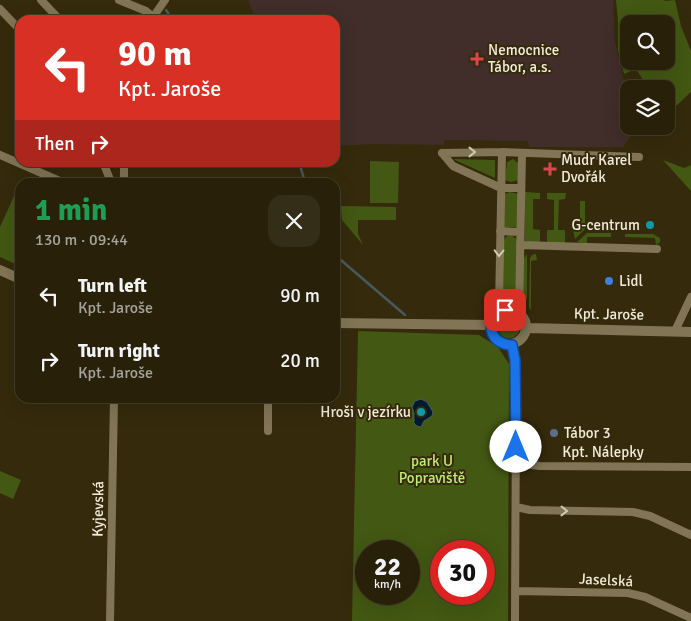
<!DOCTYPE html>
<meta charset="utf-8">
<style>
body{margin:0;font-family:Signika,sans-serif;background:#342d17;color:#f1f3f6;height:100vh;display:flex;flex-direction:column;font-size:19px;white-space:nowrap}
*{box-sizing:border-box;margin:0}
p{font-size:16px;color:#a5a39c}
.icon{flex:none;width:28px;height:28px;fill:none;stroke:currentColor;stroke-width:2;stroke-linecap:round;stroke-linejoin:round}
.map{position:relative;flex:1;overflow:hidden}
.panel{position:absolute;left:15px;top:178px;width:325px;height:225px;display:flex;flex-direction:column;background:#282009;border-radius:15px;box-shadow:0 5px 20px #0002,0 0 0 1px #443e2a}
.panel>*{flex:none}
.guide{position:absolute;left:15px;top:15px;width:325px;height:152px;border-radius:15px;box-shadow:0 5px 20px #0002,0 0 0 1px #443e2a;background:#d93025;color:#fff;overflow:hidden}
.buttons{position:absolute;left:620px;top:15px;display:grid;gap:10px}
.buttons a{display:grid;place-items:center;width:55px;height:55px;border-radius:10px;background:#282009;box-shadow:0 5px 20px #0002,0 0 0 1px #443e2a;font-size:25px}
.speed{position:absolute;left:355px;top:540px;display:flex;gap:10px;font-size:25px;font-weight:700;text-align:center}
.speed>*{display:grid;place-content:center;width:65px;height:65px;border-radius:50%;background:#282009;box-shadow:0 5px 20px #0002,0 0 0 1px #443e2a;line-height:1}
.speed small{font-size:12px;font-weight:400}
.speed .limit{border:8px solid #d22;background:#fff;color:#111}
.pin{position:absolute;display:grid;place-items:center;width:42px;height:42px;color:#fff;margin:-21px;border-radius:10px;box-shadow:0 2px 8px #0006}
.me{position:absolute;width:55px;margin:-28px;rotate:0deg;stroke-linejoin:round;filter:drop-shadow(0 0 4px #0008)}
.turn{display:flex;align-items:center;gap:18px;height:105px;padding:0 20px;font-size:22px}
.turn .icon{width:65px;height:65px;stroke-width:2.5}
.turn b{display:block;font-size:35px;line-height:42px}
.then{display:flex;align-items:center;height:48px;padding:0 20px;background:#0003;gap:10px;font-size:19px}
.round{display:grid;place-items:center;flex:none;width:52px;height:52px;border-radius:15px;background:#342d17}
.headline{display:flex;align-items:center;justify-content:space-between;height:85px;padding:0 20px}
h1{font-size:30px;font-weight:700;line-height:38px;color:#1e9e55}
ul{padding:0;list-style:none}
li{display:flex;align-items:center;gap:15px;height:65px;padding:0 20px}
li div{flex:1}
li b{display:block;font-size:19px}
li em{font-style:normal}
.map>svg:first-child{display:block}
.medical{fill:#412d29}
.green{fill:#435813;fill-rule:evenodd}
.water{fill:#001b2c;stroke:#495960}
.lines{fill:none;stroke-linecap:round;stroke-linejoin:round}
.stream{stroke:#495960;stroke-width:2.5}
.street{stroke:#827556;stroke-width:8}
.secondary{stroke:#827556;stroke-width:10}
.oneway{stroke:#d0c8b2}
.route-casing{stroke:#114b97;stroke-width:12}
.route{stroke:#1a73e8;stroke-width:9}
.health-dot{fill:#e0444e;stroke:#352a0c;stroke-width:2}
.culture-dot{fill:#0f9aa8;stroke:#352a0c;stroke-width:2}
.shop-dot{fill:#3f7fe0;stroke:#352a0c;stroke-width:2}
.service-dot{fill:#5c6f8a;stroke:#352a0c;stroke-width:2}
.labels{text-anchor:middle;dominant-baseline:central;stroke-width:4;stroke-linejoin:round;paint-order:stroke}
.poi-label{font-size:15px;fill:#f2ebda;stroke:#352a0c;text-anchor:start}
.street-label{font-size:15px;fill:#f2ebda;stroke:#352a0c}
.park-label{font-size:15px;fill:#c1ec73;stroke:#352a0c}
</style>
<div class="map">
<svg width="691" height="621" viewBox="0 0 691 621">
<rect width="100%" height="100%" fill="#352a0c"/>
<!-- medical -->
<path class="medical" d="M 248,0 L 613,0 L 615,41 L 623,77 L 629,92 L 629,126 L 644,126 L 644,129 L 635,130 L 623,147 L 529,147 L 528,141 L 444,140 L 444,145 L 374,144 L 335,146 L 335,20 L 256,20 Z"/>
<!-- green -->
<path class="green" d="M 616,0 L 664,0 L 665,1 L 675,0 L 681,26 L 691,51 L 691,92 L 675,107 L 666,110 L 666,89 L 649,89 L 636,69 L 624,74 L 618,50 L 618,20 ZM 629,24 L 666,24 L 666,61 L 629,61 Z
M 454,159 L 495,160 L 495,178 L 455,160 Z
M 513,159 L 518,163 L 519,180 L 511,182 L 505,180 L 507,162 Z
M 663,160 L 684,168 L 691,165 L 691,191 Z
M 370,161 L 399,162 L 398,203 L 370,203 Z
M 20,183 L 20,257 L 19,260 L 20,266 L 0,257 L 0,227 Z
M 510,192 L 518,194 L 518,227 L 504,227 L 505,194 Z
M 525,192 L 540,193 L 540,199 L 533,199 L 533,229 L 540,230 L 540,243 L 525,243 Z
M 547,193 L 566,193 L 565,199 L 559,200 L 558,230 L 565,230 L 565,244 L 547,243 L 547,230 L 554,230 L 554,200 L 547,199 Z
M 580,201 L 585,201 L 585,229 L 575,239 L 573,230 L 580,230 Z
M 341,206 L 396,207 L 396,220 L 358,220 L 358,234 L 363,245 L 342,220 Z
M 587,233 L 611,233 L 611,237 L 587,237 L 587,244 L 577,242 Z
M 625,234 L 653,234 L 660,238 L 660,242 L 656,245 L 655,238 L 625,237 Z
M 511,235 L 518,240 L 517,299 L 503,299 L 504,240 L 507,236 Z
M 527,254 L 527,299 L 523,299 L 523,260 Z
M 536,254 L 537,260 L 531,261 L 531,310 L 529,308 L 530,258 L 532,255 Z
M498 327a11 11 0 1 1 22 0a11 11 0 1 1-22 0Z
M 358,331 L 479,335 L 498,347 L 509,364 L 508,621 L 352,621 ZM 366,551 L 409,551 L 409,594 L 366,594 ZM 441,551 L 484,551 L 484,594 L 441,594 Z
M 0,471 L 21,480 L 13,499 L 0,493 Z"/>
<!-- water -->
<path class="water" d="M 421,399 L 427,402 L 433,412 L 432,416 L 424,421 L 421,427 L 417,426 L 414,423 L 414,413 L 412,407 L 415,401 Z"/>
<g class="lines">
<!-- stream -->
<path class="stream" d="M 166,10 L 173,20
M 299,162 L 305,182
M 335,255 L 405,315"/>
<!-- street -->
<path class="street" d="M 41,0 L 60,20
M 119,0 L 146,11 L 153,17
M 0,9 L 20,30
M 151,20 L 165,0
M 442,153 L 502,152 L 639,157
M 442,153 L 453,166 L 501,188 L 521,188
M 0,155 L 62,182
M 103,162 L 111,182
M 124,182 L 124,162
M 500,231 L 520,232
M 520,245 L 657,249
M 519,313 L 522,153
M 497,315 L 499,306 L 502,152
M 675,331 L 691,297
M 512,345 L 515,360 L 516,405 L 515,621
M 268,431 L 268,398
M 516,463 L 540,466 L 691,467
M 516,507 L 530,510 L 633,512 L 650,516 L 691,535
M 515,591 L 628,593 L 645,597 L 691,618
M 110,621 L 114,398"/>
<!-- secondary -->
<path class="secondary" d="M 0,270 L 20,279
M492 327a17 17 0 1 1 34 0a17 17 0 1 1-34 0Z
M 335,323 L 491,325
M 527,328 L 691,332"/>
</g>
<!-- one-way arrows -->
<defs><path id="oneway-chevron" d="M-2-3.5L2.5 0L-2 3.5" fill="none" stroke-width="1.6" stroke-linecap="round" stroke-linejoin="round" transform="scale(1.25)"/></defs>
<g class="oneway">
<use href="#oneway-chevron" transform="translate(472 152)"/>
<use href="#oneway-chevron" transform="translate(499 253) rotate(91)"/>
<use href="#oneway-chevron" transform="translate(564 511) rotate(1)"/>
</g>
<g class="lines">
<defs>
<path id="route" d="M 505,310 C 483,318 489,345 512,345 L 515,360 L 516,447"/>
</defs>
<!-- route casing -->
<use href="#route" class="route-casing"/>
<!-- route -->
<use href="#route" class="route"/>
</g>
<!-- markers -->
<g class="health-dot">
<path d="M474.5 51.5h5v5h5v5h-5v5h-5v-5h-5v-5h5z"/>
<path d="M547.5 161.5h5v5h5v5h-5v5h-5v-5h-5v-5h5z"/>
</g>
<g class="culture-dot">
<circle cx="650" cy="225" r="5"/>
<circle cx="421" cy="412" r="5"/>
</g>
<circle class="shop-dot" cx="609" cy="281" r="5"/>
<circle class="service-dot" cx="554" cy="433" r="5"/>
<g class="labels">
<!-- poi labels -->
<g class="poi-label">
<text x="488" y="50">Nemocnice<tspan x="488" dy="17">Tábor, a.s.</tspan></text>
<text x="561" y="160">Mudr Karel<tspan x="561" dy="17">Dvořák</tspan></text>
<text x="640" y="225" text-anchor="end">G-centrum</text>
<text x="619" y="281">Lidl</text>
<text x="411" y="412" text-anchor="end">Hroši v jezírku</text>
<text x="564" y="433">Tábor 3</text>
</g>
<!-- street labels -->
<g class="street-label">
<text transform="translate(609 314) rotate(1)">Kpt. Jaroše</text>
<text x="603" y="452">Kpt. Nálepky</text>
<text transform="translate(98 509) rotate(-89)">Kyjevská</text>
<text transform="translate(606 580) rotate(3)">Jaselská</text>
</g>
<!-- park labels -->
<g class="park-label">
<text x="432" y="461">park U<tspan x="432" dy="17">Popraviště</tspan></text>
</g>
</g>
</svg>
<div class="buttons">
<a><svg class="icon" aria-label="search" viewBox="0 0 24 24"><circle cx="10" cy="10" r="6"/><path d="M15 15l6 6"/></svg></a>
<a><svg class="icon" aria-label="layers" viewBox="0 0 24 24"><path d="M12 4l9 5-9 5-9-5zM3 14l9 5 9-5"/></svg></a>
</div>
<div class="speed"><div>22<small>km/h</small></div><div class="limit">30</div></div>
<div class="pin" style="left:505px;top:310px;background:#d93025"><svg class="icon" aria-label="arrive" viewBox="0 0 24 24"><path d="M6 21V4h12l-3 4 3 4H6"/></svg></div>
<svg class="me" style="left:516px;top:447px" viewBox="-20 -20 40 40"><circle r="19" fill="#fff"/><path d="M0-13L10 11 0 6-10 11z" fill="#1a73e8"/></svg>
<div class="guide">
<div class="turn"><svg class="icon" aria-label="left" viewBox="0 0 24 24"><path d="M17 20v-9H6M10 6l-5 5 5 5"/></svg><div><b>90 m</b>Kpt. Jaroše</div></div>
<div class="then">Then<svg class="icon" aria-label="right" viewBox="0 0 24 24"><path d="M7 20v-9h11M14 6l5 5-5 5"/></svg></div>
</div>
<section class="panel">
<div class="headline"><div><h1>1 min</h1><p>130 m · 09:44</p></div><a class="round"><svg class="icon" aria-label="close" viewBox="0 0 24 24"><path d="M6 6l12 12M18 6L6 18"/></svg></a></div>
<ul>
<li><svg class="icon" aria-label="left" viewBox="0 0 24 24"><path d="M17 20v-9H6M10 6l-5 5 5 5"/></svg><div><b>Turn left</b><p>Kpt. Jaroše</p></div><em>90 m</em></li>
<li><svg class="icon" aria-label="right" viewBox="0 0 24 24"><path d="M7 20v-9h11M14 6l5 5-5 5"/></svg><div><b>Turn right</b><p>Kpt. Jaroše</p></div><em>20 m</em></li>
</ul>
</section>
</div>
